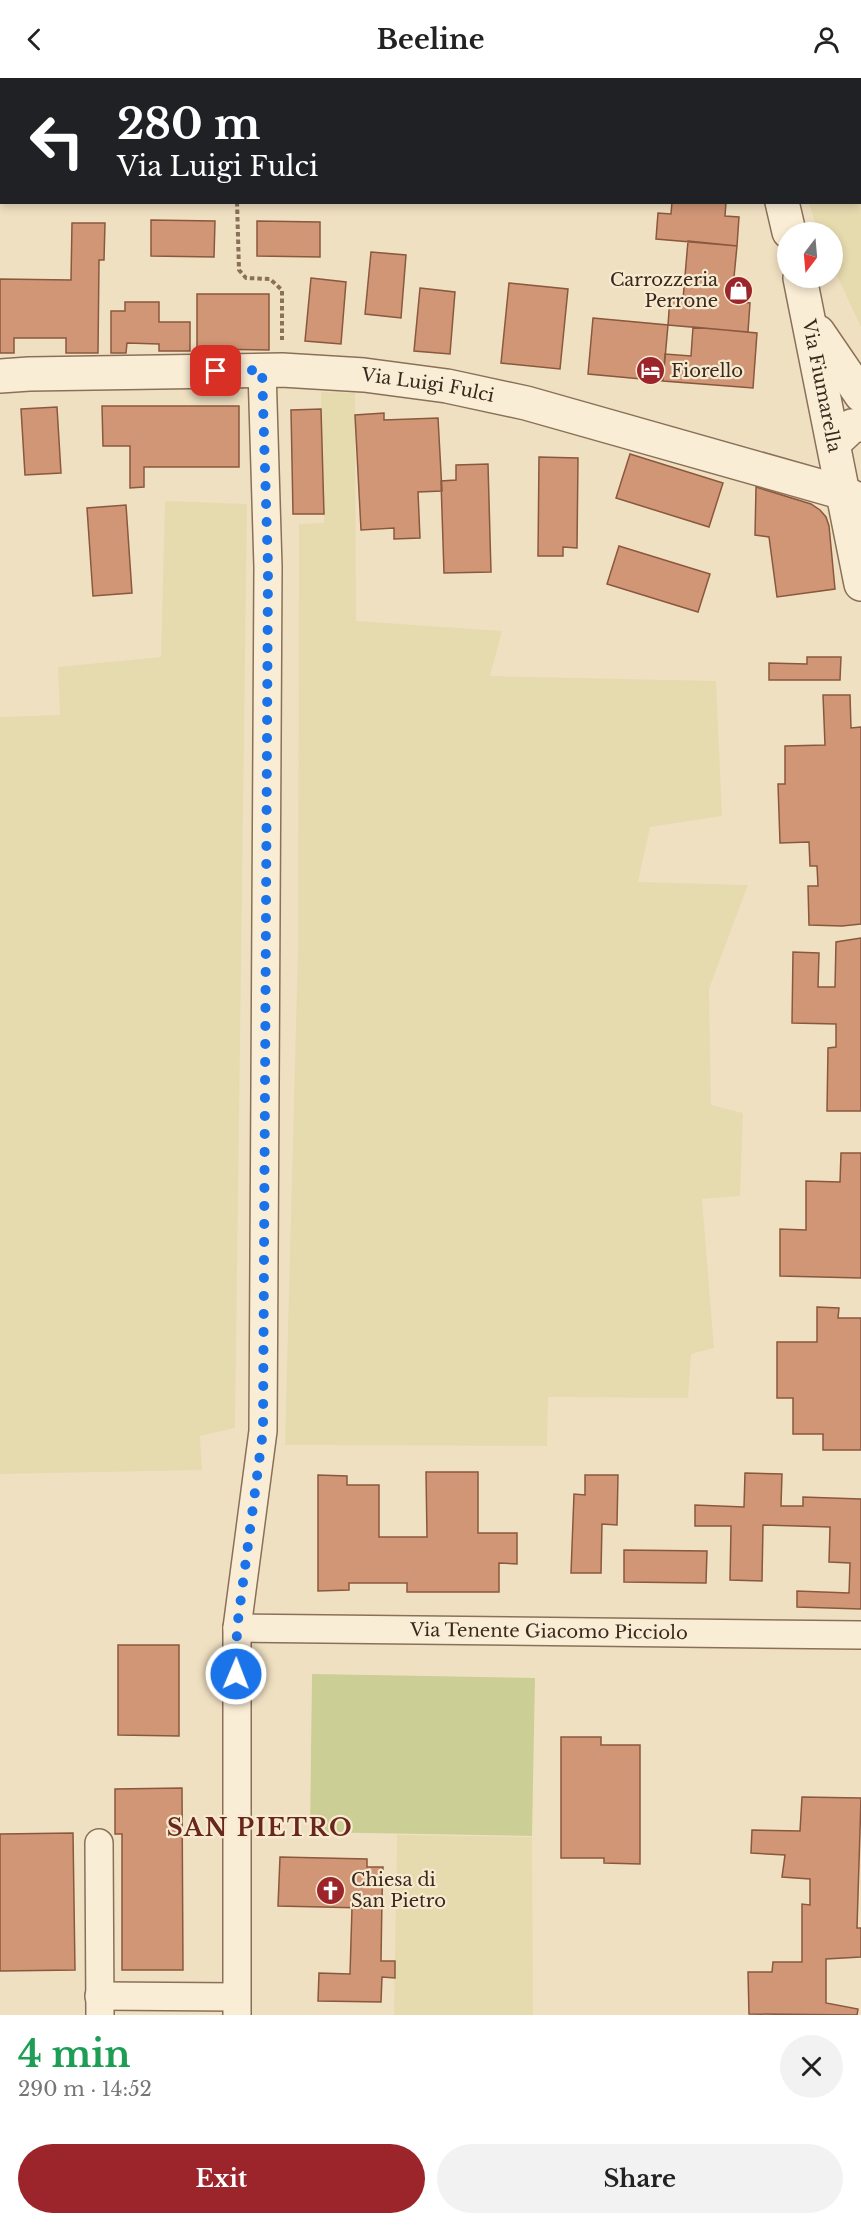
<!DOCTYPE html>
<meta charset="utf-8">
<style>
body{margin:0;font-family:"Libre Baskerville",serif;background:#f2f2f2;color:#222;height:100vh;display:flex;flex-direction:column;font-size:22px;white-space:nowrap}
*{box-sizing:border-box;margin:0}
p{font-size:20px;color:#767676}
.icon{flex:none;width:33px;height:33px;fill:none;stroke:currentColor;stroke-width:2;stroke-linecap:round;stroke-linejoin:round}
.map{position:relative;height:1937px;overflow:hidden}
.sheet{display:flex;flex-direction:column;background:#fff;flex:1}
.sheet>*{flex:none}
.guide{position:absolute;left:0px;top:0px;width:861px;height:126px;box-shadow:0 3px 9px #0003;background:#202124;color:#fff;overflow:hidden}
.needle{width:39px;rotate:196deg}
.controls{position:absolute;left:777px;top:144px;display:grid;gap:12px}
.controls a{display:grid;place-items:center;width:66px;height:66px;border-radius:50%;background:#fff;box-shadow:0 3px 9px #0003;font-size:30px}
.pin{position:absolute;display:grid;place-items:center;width:51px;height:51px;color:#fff;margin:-26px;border-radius:12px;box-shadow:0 3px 9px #0006}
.me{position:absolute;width:66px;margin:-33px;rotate:1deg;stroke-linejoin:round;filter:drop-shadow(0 0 4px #0008)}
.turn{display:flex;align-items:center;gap:21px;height:126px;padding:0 18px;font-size:27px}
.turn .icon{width:78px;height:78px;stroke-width:2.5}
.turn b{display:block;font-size:42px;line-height:51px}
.round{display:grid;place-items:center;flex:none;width:63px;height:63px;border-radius:32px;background:#f2f2f2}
.head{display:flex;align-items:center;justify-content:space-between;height:102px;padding:0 18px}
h1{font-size:36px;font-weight:700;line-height:45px;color:#1e9e55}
.button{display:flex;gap:12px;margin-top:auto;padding:12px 18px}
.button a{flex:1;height:69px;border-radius:36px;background:#9c252c;color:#fff;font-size:24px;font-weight:700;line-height:69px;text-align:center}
.button a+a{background:#f2f2f2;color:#222}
header{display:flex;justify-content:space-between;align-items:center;height:78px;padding:0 18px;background:#fff;font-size:27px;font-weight:700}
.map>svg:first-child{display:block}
.farmland{fill:#e6daaf}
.green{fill:#cbce95}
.building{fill:#d09676;stroke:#8a583d;stroke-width:1.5}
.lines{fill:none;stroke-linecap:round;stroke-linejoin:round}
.minor-casing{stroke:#8a7058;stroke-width:30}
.tertiary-casing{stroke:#8a7058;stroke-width:36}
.path{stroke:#8a7058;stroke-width:4;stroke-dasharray:4.5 3;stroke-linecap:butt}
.minor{stroke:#faedd5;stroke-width:27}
.tertiary{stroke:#faedd5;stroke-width:33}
.route{stroke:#1a73e8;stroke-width:10;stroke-dasharray:0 18}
.labels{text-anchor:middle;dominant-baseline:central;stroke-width:4.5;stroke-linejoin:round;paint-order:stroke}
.poi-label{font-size:18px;fill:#39291d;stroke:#f7ead1;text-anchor:start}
.street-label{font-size:18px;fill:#39291d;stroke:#f7ead1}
.district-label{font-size:24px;font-weight:bold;letter-spacing:1.5px;fill:#68271a;stroke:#f7ead1}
</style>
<header><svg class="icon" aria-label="back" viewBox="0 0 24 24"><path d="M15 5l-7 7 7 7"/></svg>Beeline<svg class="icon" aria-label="person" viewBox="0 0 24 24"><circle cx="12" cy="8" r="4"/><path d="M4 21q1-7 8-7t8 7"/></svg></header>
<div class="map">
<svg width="861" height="1937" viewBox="0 0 861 1937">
<rect width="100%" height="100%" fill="#f0e0c2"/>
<!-- farmland -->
<path class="farmland" d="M 0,0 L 97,1 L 2,2 L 1,110 Z
M 775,0 L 861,0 L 861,249 L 833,189 L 832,154 L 818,154 L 809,125 L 860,124 L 860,2 Z
M 321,314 L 355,315 L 356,543 L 502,553 L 490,598 L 716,603 L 722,738 L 650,749 L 638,804 L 748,807 L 709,911 L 711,1027 L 743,1035 L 740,1118 L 702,1121 L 714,1270 L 691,1276 L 688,1320 L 548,1319 L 547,1368 L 285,1367 L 298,870 L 299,446 L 324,445 Z
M 165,423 L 247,426 L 235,1350 L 200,1358 L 202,1392 L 0,1396 L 0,639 L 60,637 L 58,589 L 161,579 Z
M 397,1757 L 532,1759 L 533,1937 L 394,1937 Z"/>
<!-- green -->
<path class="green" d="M 312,1596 L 535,1600 L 532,1758 L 310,1754 Z"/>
<!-- building -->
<path class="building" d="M 632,0 L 703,0 L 703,2 L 633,2 Z
M 672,124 L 726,124 L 725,138 L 739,139 L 737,168 L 656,161 L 658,135 L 671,136 Z
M 151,142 L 215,143 L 214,179 L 151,178 Z
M 257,143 L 320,144 L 320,179 L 257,178 Z
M 72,145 L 105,145 L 104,182 L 99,182 L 98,275 L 66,275 L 66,260 L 14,260 L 14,275 L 0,275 L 0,201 L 71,202 Z
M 688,163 L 737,168 L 734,199 L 744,200 L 742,224 L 750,225 L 748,254 L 668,247 L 670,219 L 683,221 Z
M 371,174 L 406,177 L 401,240 L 365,236 Z
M 311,200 L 346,204 L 341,266 L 305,263 Z
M 509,205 L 568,211 L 560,291 L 501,285 Z
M 420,210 L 455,214 L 450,276 L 414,273 Z
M 197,216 L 269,216 L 269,272 L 197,271 Z
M 125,224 L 159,224 L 159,244 L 190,244 L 190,273 L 159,273 L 159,266 L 127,265 L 126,275 L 111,275 L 111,233 L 125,233 Z
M 593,240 L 668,247 L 663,303 L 588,296 Z
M 693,249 L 757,255 L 753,310 L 663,303 L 665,276 L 691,278 Z
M 102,328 L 239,328 L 239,389 L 144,389 L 144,409 L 130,410 L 130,368 L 103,368 Z
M 57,329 L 61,395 L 25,397 L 21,331 Z
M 321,331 L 324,436 L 293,436 L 291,332 Z
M 384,335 L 384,342 L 438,340 L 442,413 L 418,414 L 420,460 L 394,461 L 394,450 L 361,452 L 355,337 Z
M 630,376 L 723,405 L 709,449 L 616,420 Z
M 539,379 L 578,380 L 577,470 L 563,469 L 563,478 L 538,478 Z
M 488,386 L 491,494 L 444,495 L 441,403 L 456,402 L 456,387 Z
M 756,409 L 811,426 L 820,432 L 826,439 L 829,448 L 835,511 L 777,519 L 769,459 L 755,457 Z
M 126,427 L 132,515 L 93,518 L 87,430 Z
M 619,468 L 710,496 L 698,534 L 607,506 Z
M 807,579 L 841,579 L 840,602 L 769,602 L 769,585 L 807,586 Z
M 823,617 L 850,617 L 851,650 L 861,649 L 861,846 L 842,848 L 809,847 L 808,808 L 818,808 L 817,788 L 810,788 L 809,764 L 780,765 L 778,706 L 785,706 L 785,668 L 825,667 Z
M 861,860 L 861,1033 L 827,1033 L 828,970 L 836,969 L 836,946 L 792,945 L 793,874 L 819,875 L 818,909 L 835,909 L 836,864 Z
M 841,1075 L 861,1075 L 861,1200 L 780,1198 L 780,1151 L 806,1152 L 806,1103 L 840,1104 Z
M 817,1229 L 839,1230 L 838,1240 L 861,1240 L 861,1372 L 823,1372 L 823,1356 L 793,1356 L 793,1320 L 777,1320 L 777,1264 L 817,1264 Z
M 426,1394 L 478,1394 L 478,1455 L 517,1455 L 517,1486 L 499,1485 L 499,1514 L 407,1514 L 407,1505 L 349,1505 L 349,1512 L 318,1513 L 318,1397 L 347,1398 L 347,1407 L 379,1407 L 379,1459 L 427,1459 Z
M 745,1395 L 782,1396 L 781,1428 L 803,1428 L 803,1419 L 861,1421 L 861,1531 L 797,1529 L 797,1513 L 849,1515 L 850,1485 L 829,1484 L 830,1449 L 763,1447 L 762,1503 L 730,1502 L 731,1448 L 695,1448 L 695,1427 L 744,1429 Z
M 585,1397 L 618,1397 L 617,1447 L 602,1446 L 601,1495 L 571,1495 L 574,1416 L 585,1417 Z
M 624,1472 L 707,1473 L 706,1505 L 624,1504 Z
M 118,1567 L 179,1567 L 179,1658 L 118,1657 Z
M 561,1659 L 601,1659 L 601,1667 L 640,1667 L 640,1786 L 604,1785 L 604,1780 L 561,1780 Z
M 182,1710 L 183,1892 L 122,1892 L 122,1756 L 115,1756 L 115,1711 Z
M 802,1719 L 861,1720 L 857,1850 L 861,1850 L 861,1879 L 826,1881 L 826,1925 L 858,1931 L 857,1937 L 749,1936 L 748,1894 L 772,1894 L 773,1884 L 802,1884 L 802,1826 L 810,1827 L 810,1801 L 782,1799 L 785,1777 L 751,1775 L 752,1752 L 800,1753 Z
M 73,1755 L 75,1892 L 0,1893 L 0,1756 Z
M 280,1779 L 367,1781 L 367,1789 L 383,1789 L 382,1821 L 366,1820 L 365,1830 L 278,1828 Z
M 366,1820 L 382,1821 L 381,1883 L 395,1883 L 395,1900 L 382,1899 L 381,1924 L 318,1923 L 319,1895 L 350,1896 L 352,1830 L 365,1830 Z"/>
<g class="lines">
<defs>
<g id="minor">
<path id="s1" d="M 237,1550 L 861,1557"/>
<path d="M 99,1765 L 100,1937"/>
<path d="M 99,1918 L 236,1919"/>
<path d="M 237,1937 L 237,1550 L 263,1353 L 268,489 L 262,292"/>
</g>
<g id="tertiary">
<path d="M 752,0 L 753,2"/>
<path d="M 782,124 L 789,154"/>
<path id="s2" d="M 800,200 L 861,506"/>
<path d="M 818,254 L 861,317"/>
<path id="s3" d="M 0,298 L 29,296 L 282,292 L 364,297 L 447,308 L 526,325 L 844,415 L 861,423"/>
<path d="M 834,365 L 852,348 L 861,347"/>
</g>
</defs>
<!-- minor casing -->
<use href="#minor" class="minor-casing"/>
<!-- tertiary casing -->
<use href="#tertiary" class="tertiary-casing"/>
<!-- path -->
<path class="path" d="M 110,0 L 110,2
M 237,124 L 239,192 L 246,200 L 270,201 L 282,212 L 282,262"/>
<!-- minor -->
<use href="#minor" class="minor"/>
<!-- tertiary -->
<use href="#tertiary" class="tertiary"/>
</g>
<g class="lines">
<!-- route -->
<path class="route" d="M 216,293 L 262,292 L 268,489 L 263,1353 L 237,1550 L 236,1596"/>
</g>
<!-- icons -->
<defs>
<symbol id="shop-disc" viewBox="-11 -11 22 22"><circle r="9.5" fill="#9c252c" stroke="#f7ead1"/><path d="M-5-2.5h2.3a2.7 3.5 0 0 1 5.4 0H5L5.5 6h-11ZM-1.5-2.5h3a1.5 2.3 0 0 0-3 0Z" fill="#fff"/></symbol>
<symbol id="hotel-disc" viewBox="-11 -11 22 22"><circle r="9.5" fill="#9c252c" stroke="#f7ead1"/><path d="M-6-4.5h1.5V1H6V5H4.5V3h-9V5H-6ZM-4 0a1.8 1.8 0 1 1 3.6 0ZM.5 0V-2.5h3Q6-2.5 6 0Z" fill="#fff"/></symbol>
<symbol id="church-disc" viewBox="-11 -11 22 22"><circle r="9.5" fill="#9c252c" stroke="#f7ead1"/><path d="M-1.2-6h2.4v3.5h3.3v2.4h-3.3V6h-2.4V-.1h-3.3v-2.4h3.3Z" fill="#fff"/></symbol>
</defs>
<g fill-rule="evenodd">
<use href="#shop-disc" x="722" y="196" width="33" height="33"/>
<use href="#hotel-disc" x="634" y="276" width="33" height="33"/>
<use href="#church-disc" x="314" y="1796" width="33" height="33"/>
</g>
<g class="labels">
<!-- poi labels -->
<g class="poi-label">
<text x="718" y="202" text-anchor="end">Carrozzeria<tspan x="718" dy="21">Perrone</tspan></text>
<text x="671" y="293">Fiorello</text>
<text x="351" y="1802">Chiesa di<tspan x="351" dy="21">San Pietro</tspan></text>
</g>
<!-- street labels -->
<g class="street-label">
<text stroke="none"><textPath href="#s2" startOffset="110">Via Fiumarella</textPath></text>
<text stroke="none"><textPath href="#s3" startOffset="429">Via Luigi Fulci</textPath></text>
<text stroke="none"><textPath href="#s1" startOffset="312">Via Tenente Giacomo Picciolo</textPath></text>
</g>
<!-- district labels -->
<g class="district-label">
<text x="260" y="1749">SAN PIETRO</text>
</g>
</g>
</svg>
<div class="controls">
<a><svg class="needle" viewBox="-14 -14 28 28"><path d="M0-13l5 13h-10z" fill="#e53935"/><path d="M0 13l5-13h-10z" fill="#767676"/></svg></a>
</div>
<div class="pin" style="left:216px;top:293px;background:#d93025"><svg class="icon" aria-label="arrive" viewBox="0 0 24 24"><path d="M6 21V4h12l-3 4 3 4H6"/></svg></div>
<svg class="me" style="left:236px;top:1596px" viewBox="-20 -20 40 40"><circle r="17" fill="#1a73e8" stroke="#fff" stroke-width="3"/><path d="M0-11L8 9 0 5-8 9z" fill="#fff"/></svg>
<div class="guide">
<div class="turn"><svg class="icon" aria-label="left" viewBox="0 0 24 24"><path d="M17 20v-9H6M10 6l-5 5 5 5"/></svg><div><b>280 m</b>Via Luigi Fulci</div></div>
</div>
</div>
<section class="sheet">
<div class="head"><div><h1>4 min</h1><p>290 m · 14:52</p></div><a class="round"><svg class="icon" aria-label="close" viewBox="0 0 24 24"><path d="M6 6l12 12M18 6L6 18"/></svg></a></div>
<div class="button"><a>Exit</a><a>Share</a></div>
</section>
